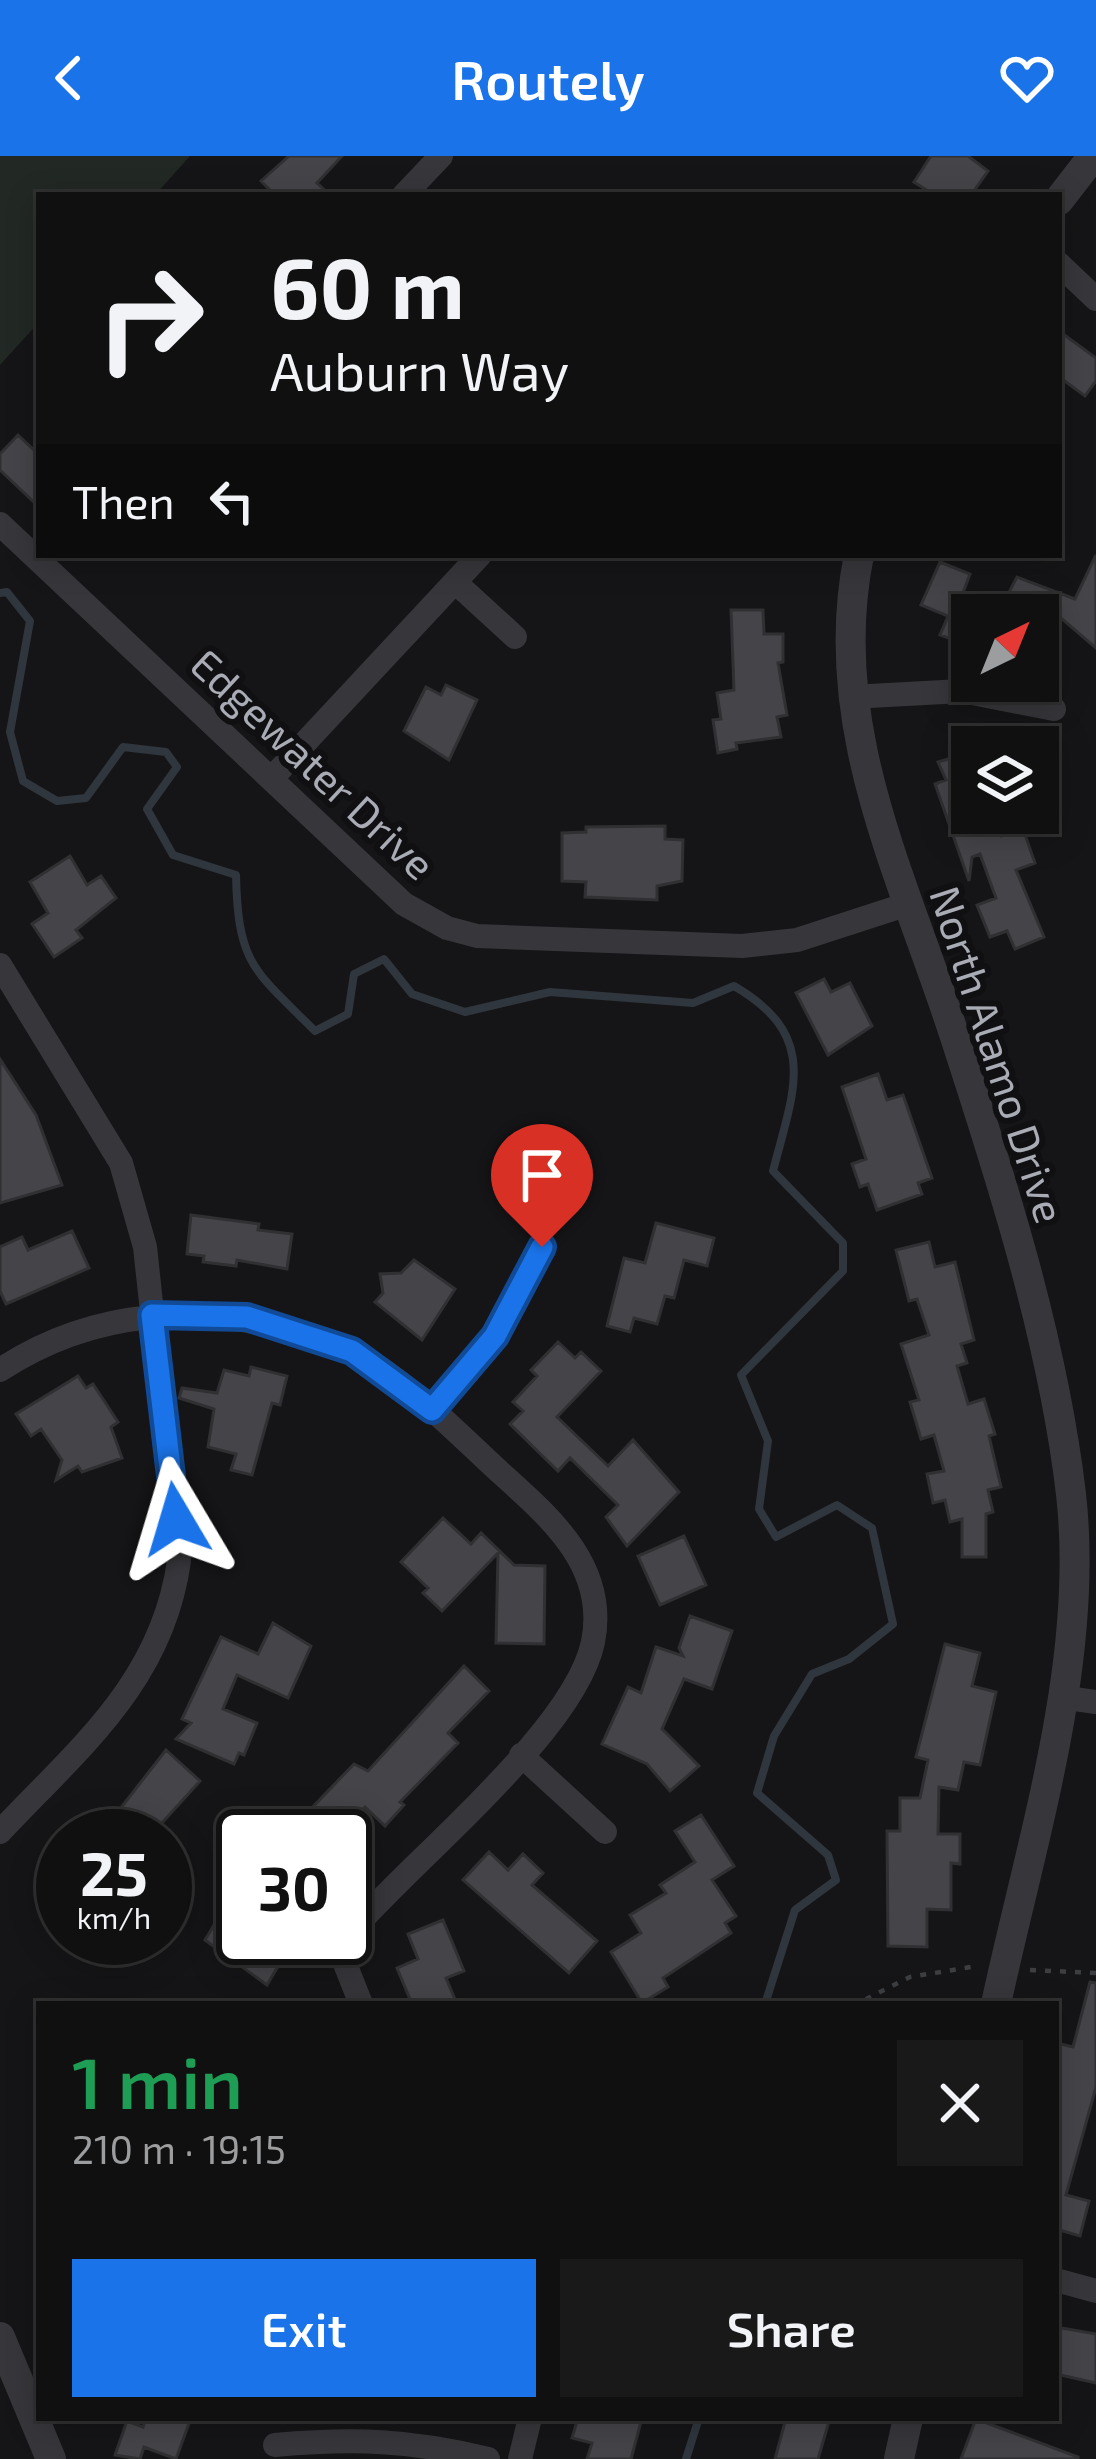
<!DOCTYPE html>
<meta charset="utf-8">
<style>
body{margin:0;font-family:"Exo 2",sans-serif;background:#19191a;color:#f1f3f6;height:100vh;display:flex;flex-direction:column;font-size:45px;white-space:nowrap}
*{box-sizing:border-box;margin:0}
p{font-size:39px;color:#9c9d9f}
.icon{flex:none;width:66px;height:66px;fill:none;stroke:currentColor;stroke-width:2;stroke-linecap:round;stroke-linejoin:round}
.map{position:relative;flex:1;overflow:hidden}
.drawer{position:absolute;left:36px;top:1845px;width:1023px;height:420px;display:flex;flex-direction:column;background:#101011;border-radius:0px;box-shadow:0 6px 30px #0003,0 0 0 3px #303031}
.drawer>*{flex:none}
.banner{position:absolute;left:36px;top:36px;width:1026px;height:366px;border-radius:0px;box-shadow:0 6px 30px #0003,0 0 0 3px #303031;background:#101011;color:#f1f3f6;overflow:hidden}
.needle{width:78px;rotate:43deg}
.fabs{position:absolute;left:951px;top:438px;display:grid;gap:24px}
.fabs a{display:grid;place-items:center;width:108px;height:108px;border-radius:0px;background:#101011;box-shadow:0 6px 30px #0003,0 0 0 3px #303031;font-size:60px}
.speed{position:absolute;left:36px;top:1653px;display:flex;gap:24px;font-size:60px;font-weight:700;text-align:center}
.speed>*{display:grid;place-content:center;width:156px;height:156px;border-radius:50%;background:#101011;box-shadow:0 6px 30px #0003,0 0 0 3px #303031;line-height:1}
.speed small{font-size:30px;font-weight:400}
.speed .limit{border:6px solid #111;border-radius:18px;background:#fff;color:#111}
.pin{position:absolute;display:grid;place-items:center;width:102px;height:102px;color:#fff;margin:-123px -51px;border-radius:50% 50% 50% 0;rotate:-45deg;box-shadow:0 0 12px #0007}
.pin .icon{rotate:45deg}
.me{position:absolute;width:132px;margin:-66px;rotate:353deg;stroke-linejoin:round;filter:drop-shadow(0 0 9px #0008)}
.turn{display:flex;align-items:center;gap:42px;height:252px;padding:0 36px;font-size:54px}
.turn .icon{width:156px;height:156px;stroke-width:2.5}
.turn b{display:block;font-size:84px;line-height:102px}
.then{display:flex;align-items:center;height:114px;padding:0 36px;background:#0003;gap:24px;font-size:45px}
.round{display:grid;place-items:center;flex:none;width:126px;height:126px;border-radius:0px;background:#19191a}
.head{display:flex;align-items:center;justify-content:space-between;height:204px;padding:0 36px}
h1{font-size:72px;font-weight:600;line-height:90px;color:#1e9e55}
.action{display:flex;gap:24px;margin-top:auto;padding:24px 36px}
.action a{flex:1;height:138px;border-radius:0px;background:#1a73e8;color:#fff;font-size:48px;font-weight:600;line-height:138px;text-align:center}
.action a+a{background:#19191a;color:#f1f3f6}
header{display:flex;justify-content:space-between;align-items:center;height:156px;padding:0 36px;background:#1a73e8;color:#fff;font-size:54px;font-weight:600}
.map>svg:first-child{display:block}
.green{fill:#222823}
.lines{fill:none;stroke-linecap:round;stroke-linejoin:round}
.stream{stroke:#30363e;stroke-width:8}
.building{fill:#454549;stroke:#302f32;stroke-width:3}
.path{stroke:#3d3e42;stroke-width:4.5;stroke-dasharray:6 9;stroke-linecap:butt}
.minor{stroke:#37373b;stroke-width:24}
.tertiary{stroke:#37373b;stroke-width:30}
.route-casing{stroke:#114b97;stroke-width:30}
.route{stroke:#1a73e8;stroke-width:21}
.labels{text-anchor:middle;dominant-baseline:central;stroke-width:12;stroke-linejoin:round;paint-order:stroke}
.street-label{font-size:42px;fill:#a9abb5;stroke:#101012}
</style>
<header><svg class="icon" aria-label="back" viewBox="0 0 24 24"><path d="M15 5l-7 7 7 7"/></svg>Routely<svg class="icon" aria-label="heart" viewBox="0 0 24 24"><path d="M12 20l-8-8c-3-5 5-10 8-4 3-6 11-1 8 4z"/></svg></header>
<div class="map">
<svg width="1096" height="2303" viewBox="0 0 1096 2303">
<rect width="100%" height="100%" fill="#151517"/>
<!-- green -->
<path class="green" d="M 0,0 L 190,0 L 155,39 L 39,39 L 39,166 L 0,209 Z"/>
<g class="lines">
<!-- stream -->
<path class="stream" d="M 0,437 L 7,436 L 30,465 L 10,576 L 23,625 L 57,645 L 86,642 L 123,591 L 166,596 L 177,611 L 147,653 L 173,699 L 236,719 C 238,809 254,814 315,875 L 348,858 L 354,818 L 384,803 L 412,838 L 465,856 L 550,836 L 693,847 L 734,830 C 820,880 794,933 773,1015 L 843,1087 L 843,1115 L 741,1219 L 768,1285 L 759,1353 L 776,1381 L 837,1349 L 872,1372 L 893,1468 L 849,1503 L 812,1518 L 774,1580 L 757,1637 L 828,1699 L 836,1724 L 795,1754 L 765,1848
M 686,2303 L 699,2262"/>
</g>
<!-- building -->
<path class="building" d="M 289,0 L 342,0 L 317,27 L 330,39 L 275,39 L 261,25 Z
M 931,0 L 968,0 L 988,15 L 971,39 L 934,39 L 914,26 Z
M 1059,175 L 1096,202 L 1096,225 L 1085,240 L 1059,221 Z
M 18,279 L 39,299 L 39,351 L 0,314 L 0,298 Z
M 1096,399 L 1096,492 L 1054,456 L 997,459 L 1017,421 L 1075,443 Z
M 940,406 L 970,418 L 960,445 L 972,449 L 967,489 L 940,479 L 948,460 L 921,449 Z
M 731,454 L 763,454 L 764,478 L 783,478 L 783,506 L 778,507 L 787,559 L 777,561 L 781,581 L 736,587 L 737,593 L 718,597 L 713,564 L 721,563 L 717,537 L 734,534 Z
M 446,529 L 477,544 L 449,604 L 404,575 L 426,531 L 441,539 Z
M 972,596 L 972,669 L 994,661 L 1001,680 L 1023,673 L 1035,707 L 1016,714 L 1044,781 L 1015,793 L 1007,775 L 990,781 L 977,749 L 996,742 L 980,698 L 972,701 L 969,725 L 935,628 L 946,624 L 938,606 Z
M 665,670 L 665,683 L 683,684 L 682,725 L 657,730 L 657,744 L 585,741 L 586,726 L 562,725 L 562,677 L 586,676 L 586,671 Z
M 70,700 L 87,729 L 101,720 L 116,742 L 76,774 L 82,782 L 54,801 L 32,768 L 48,757 L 30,726 Z
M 824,823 L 831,836 L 850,827 L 872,870 L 828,899 L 796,837 Z
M 0,903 L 36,959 L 62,1029 L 0,1047 Z
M 878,918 L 887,944 L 903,939 L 932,1022 L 918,1027 L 922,1038 L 877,1054 L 868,1028 L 860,1031 L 852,1008 L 866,1003 L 842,931 Z
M 191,1059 L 259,1068 L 258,1074 L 292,1078 L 287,1113 L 237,1104 L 236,1110 L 203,1106 L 204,1100 L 187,1098 Z
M 656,1067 L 714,1082 L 707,1110 L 684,1104 L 674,1142 L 665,1140 L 657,1168 L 634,1162 L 630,1176 L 607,1170 L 624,1102 L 645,1107 Z
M 72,1075 L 89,1112 L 6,1148 L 0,1135 L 0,1091 L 22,1081 L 28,1094 Z
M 929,1086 L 935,1111 L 955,1106 L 974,1184 L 961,1188 L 967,1207 L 957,1210 L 968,1248 L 984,1243 L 995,1278 L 989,1280 L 1001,1331 L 988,1334 L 993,1356 L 986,1358 L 986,1401 L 962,1401 L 962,1363 L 950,1366 L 945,1344 L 933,1347 L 927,1318 L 944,1315 L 934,1279 L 921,1283 L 910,1246 L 919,1244 L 901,1188 L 929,1179 L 917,1143 L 909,1145 L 896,1094 Z
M 414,1104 L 455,1133 L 422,1184 L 375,1146 L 383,1137 L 380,1118 L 401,1117 Z
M 558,1186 L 575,1202 L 581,1196 L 601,1215 L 557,1261 L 608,1310 L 633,1284 L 679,1336 L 627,1390 L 606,1361 L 618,1349 L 570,1302 L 558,1315 L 510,1268 L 523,1255 L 513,1246 L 537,1220 L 531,1214 Z
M 251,1211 L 287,1220 L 280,1249 L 272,1247 L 252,1319 L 231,1314 L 236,1298 L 208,1291 L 214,1253 L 179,1242 L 182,1232 L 217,1237 L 224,1214 L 249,1220 Z
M 78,1220 L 86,1232 L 93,1228 L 118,1266 L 111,1271 L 122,1302 L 82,1316 L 78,1310 L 56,1324 L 62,1304 L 41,1273 L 31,1280 L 16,1258 Z
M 443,1362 L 471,1388 L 481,1377 L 514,1409 L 545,1410 L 544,1488 L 496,1487 L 498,1397 L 442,1455 L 423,1437 L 428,1432 L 401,1406 Z
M 684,1380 L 706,1429 L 660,1449 L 638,1400 Z
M 690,1460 L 732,1475 L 712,1533 L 684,1523 L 662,1573 L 699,1610 L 670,1635 L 647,1608 L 602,1588 L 628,1531 L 641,1537 L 656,1491 L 683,1500 L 679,1492 Z
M 273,1467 L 311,1490 L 288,1542 L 237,1519 L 223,1553 L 257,1567 L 244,1599 L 239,1597 L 234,1608 L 176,1583 L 191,1567 L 182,1563 L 221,1481 L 258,1498 Z
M 945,1488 L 980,1497 L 972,1530 L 996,1536 L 980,1609 L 964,1606 L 958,1634 L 939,1631 L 938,1678 L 960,1678 L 960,1708 L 951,1707 L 951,1754 L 927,1753 L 927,1791 L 888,1790 L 887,1675 L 900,1675 L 900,1642 L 920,1642 L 928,1604 L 916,1601 Z
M 464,1510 L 489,1535 L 448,1577 L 458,1587 L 400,1646 L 404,1649 L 385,1670 L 365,1651 L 337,1680 L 285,1680 L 289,1676 L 282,1670 L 298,1654 L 304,1660 L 354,1608 L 368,1615 Z
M 166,1594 L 200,1625 L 150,1680 L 84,1680 L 109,1652 L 116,1658 Z
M 701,1659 L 734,1710 L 712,1724 L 736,1760 L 725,1767 L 731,1777 L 663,1822 L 668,1831 L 642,1847 L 611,1796 L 641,1777 L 630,1759 L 666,1737 L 660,1729 L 695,1706 L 675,1675 Z
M 489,1696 L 508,1714 L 523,1698 L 543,1717 L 532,1729 L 597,1785 L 569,1817 L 463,1724 Z
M 243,1720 L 243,1782 L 283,1802 L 267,1829 L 205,1784 Z
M 443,1764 L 464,1815 L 446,1822 L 457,1848 L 412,1848 L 397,1812 L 418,1803 L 408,1778 Z
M 1090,1826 L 1096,1827 L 1096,1931 L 1066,2039 L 1089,2045 L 1080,2080 L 1056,2073 L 1056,1887 L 1073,1891 Z
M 1056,2171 L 1096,2178 L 1096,2227 L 1056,2218 Z
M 146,2262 L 191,2262 L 176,2303 L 144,2291 L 140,2303 L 115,2299 L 127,2265 L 143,2271 Z
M 578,2262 L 642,2262 L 631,2303 L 587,2303 L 592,2287 L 572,2282 Z
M 786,2262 L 830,2262 L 818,2303 L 775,2303 Z
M 976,2263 L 1078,2301 L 1078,2303 L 961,2303 Z"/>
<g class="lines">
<!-- path -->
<path class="path" d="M 1030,1814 L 1096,1817
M 836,1848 L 866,1843 L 910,1821 L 977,1810"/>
<!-- minor -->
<path class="minor" d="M 404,39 L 441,0
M 1059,108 L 1096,143
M 0,368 L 404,748 L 447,772 L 477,780 L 742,790 L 797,784 L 908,748
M 455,426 L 515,481
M 851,541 L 962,535 L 1054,553
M 272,622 L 480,399
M 0,809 L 121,1007 L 145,1091 L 179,1405 C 162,1526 79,1592 0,1676
M 0,1214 C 93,1153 201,1146 305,1179 C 321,1185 341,1189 356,1197 C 411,1228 457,1277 503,1319 C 552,1363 608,1412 593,1486 C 574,1578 403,1711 338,1790 L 361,1848
M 432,1254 L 495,1180 L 542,1091
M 1061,1541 L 1096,1546
M 521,1599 L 605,1676
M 1056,2124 L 1096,2135
M 275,2289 C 354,2282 411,2284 488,2303
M 520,2303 L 530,2262"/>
<!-- tertiary -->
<path class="tertiary" d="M 1059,44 L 1093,0
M 859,399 C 824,571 904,722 955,881 C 1003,1028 1053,1185 1071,1338 C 1090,1505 1031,1685 996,1848
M 0,2181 L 51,2303
M 899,2303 L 908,2262"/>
</g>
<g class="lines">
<defs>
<path id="route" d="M 176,1363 L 152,1159 L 247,1161 L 352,1195 L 432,1254 L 495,1180 L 542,1091"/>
</defs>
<!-- route casing -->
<use href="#route" class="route-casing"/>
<!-- route -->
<use href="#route" class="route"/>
</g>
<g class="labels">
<!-- street labels -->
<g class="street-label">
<text transform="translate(314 607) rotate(43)">Edgewater Drive</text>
<text transform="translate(999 898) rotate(72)">North Alamo Drive</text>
</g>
</g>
</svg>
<div class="fabs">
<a><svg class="needle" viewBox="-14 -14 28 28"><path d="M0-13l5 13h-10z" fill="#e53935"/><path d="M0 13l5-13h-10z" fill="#9c9d9f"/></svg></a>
<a><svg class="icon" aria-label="layers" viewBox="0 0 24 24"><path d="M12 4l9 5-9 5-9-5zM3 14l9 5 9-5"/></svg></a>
</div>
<div class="speed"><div>25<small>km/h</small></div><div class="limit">30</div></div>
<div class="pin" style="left:542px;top:1091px;background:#d93025"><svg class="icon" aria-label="arrive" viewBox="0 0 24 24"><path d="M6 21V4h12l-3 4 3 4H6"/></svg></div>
<svg class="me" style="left:176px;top:1363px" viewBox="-20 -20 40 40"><path d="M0-17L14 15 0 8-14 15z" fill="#1a73e8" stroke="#fff" stroke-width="4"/></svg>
<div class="banner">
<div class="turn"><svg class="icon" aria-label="right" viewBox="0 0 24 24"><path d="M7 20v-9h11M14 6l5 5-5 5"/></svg><div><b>60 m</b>Auburn Way</div></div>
<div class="then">Then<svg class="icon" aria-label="left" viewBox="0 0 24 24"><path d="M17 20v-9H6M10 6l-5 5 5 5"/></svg></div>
</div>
<section class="drawer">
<div class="head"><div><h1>1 min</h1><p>210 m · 19:15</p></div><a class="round"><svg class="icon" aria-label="close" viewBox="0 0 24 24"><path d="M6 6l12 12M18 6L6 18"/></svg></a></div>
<div class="action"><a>Exit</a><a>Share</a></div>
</section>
</div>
